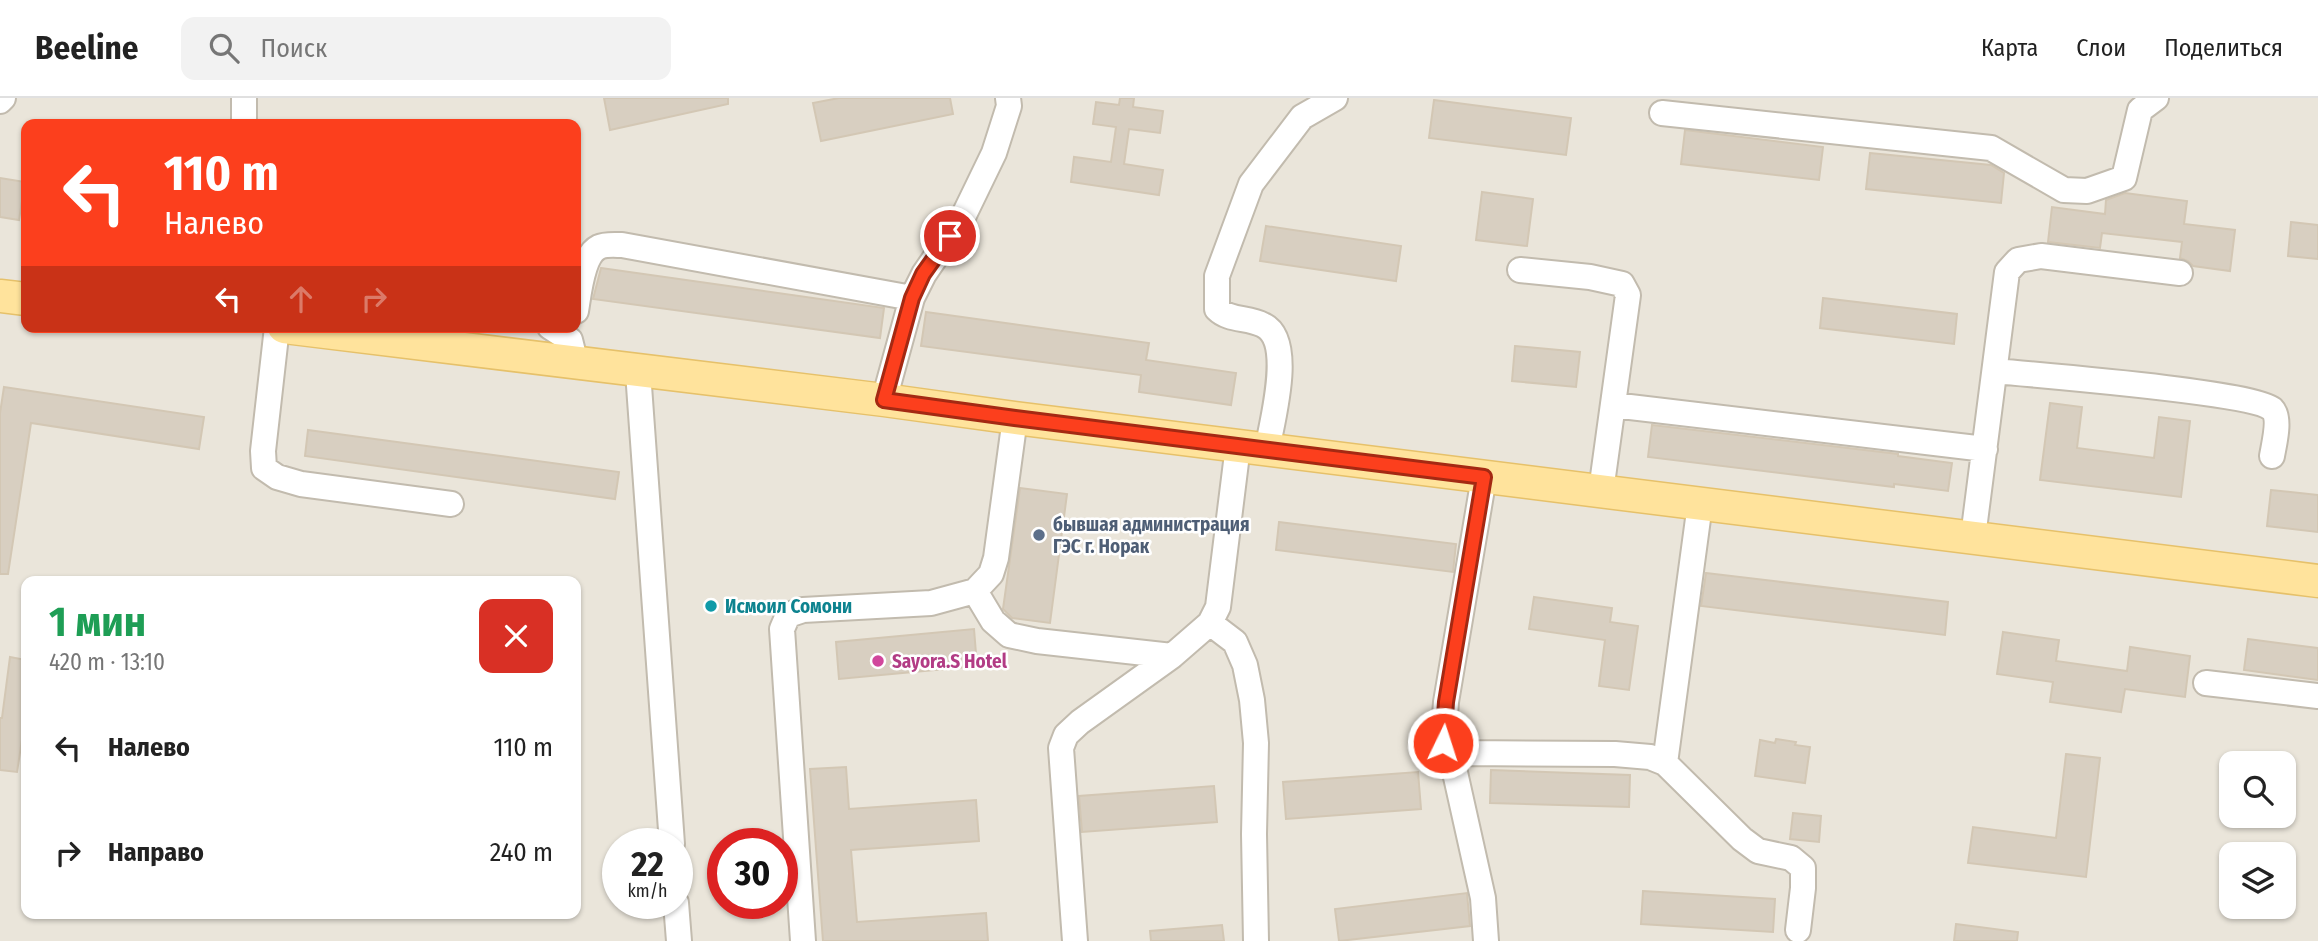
<!DOCTYPE html>
<html lang="ru">
<meta charset="utf-8">
<style>
body{margin:0;font-family:"Fira Sans Condensed",sans-serif;background:#f2f2f2;color:#222;height:100vh;display:flex;flex-direction:column;font-size:26px;white-space:nowrap}
*{box-sizing:border-box;margin:0}
p{font-size:23px;color:#767676}
.icon{flex:none;width:38px;height:38px;fill:none;stroke:currentColor;stroke-width:2;stroke-linecap:round;stroke-linejoin:round}
.map{position:relative;flex:1;overflow:hidden}
.details{position:absolute;left:21px;top:478px;width:560px;height:343px;display:flex;flex-direction:column;background:#fff;border-radius:14px;box-shadow:0 2px 5px #0004}
.details>*{flex:none}
.banner{position:absolute;left:21px;top:21px;width:560px;height:214px;border-radius:14px;box-shadow:0 2px 5px #0004;background:#fc3f1d;color:#fff;overflow:hidden}
.controls{position:absolute;left:2219px;top:653px;display:grid;gap:14px}
.controls a{display:grid;place-items:center;width:77px;height:77px;border-radius:14px;background:#fff;box-shadow:0 2px 5px #0004;font-size:35px}
.speed{position:absolute;left:602px;top:730px;display:flex;gap:14px;font-size:35px;font-weight:700;text-align:center}
.speed>*{display:grid;place-content:center;width:91px;height:91px;border-radius:50%;background:#fff;box-shadow:0 2px 5px #0004;line-height:1}
.speed small{font-size:18px;font-weight:400}
.speed .limit{border:10px solid #d22;background:#fff;color:#111}
.pin{position:absolute;display:grid;place-items:center;width:60px;height:60px;color:#fff;margin:-30px;border:4px solid #fff;border-radius:50%;box-shadow:0 2px 7px #0007}
.me{position:absolute;width:77px;margin:-38px;rotate:4deg;stroke-linejoin:round;filter:drop-shadow(0 0 5px #0008)}
.turn{display:flex;align-items:center;gap:24px;height:147px;padding:0 28px;font-size:32px}
.turn .icon{width:91px;height:91px;stroke-width:2.5}
.turn b{display:block;font-size:49px;line-height:60px}
.lanes{display:flex;align-items:center;height:66px;padding:0 28px;background:#0003;justify-content:center;gap:35px;direction:ltr}
.lanes .off{opacity:.35}
.round{display:grid;place-items:center;flex:none;width:74px;height:74px;border-radius:14px;background:#f2f2f2}
.headline{display:flex;align-items:center;justify-content:space-between;height:119px;padding:0 28px}
h1{font-size:42px;font-weight:700;line-height:52px;color:#1e9e55}
ul{padding:0;list-style:none}
li{display:flex;align-items:center;gap:21px;height:105px;padding:0 28px}
li div{flex:1}
li b{display:block;font-size:26px}
li em{font-style:normal}
header{display:flex;align-items:center;gap:42px;box-sizing:border-box;height:98px;padding:0 35px;background:#fff;border-bottom:2px solid #e0e0e0}
header strong{font-size:33px}
nav{display:flex;gap:38px;margin-inline-start:auto;font-size:24px}
.search{width:490px;height:63px;background:#f2f2f2;display:flex;align-items:center;gap:18px;box-sizing:border-box;padding:0 24px;border-radius:14px;color:#767676;font-size:26px}
.map>svg:first-child{display:block}
.residential{fill:#eae5da;fill-rule:evenodd}
.building{fill:#d8cfc1;stroke:#d3c7b4;stroke-width:2}
.lines{fill:none;stroke-linecap:round;stroke-linejoin:round}
.minor-casing{stroke:#c2bbae;stroke-width:28}
.major-casing{stroke:#e6c16a;stroke-width:35}
.minor{stroke:#fff;stroke-width:24}
.major{stroke:#ffe39c;stroke-width:32}
.route-casing{stroke:#a42913;stroke-width:18}
.route{stroke:#fc3f1d;stroke-width:12}
.service-dot{fill:#5c6f8a;stroke:#fff;stroke-width:2.5}
.culture-dot{fill:#0f9aa8;stroke:#fff;stroke-width:2.5}
.hotel-dot{fill:#d1479c;stroke:#fff;stroke-width:2.5}
.labels{text-anchor:middle;dominant-baseline:central;stroke-width:5;stroke-linejoin:round;paint-order:stroke}
.service-label{font-size:19px;font-weight:bold;fill:#4e5e75;stroke:#fff;text-anchor:start}
.culture-label{font-size:19px;font-weight:bold;fill:#0d838f;stroke:#fff;text-anchor:start}
.hotel-label{font-size:19px;font-weight:bold;fill:#b23c85;stroke:#fff;text-anchor:start}
</style>
<header>
<strong>Beeline</strong>
<div class="search"><svg class="icon" aria-label="search" viewBox="0 0 24 24"><circle cx="10" cy="10" r="6"/><path d="M15 15l6 6"/></svg>Поиск</div>
<nav><a>Карта</a><a>Слои</a><a>Поделиться</a></nav>
</header>
<div class="map">
<svg width="2318" height="843" viewBox="0 0 2318 843">
<rect width="100%" height="100%" fill="#f6f3ec"/>
<!-- residential -->
<path class="residential" d="M 0,0 L 2318,0 L 2318,843 L 0,843 ZM 26,26 L 576,26 L 576,229 L 26,229 ZM 26,483 L 576,483 L 576,816 L 26,816 ZM 2231,665 L 2284,665 L 2284,718 L 2231,718 ZM 618,746 L 677,746 L 677,805 L 618,805 ZM 723,746 L 782,746 L 782,805 L 723,805 ZM 2231,756 L 2284,756 L 2284,808 L 2231,808 Z"/>
<!-- building -->
<path class="building" d="M 604,0 L 728,0 L 728,6 L 610,32 Z
M 839,0 L 950,0 L 953,16 L 821,43 L 813,5 Z
M 1120,0 L 1134,0 L 1133,9 L 1163,13 L 1160,35 L 1129,31 L 1124,66 L 1163,72 L 1159,97 L 1071,84 L 1074,59 L 1111,64 L 1116,29 L 1093,26 L 1096,4 L 1119,7 Z
M 1434,2 L 1571,20 L 1566,57 L 1429,40 Z
M 1685,32 L 1823,49 L 1819,82 L 1681,66 Z
M 1870,55 L 1991,67 L 2004,75 L 2001,105 L 1866,91 Z
M 0,80 L 25,84 L 19,122 L 0,119 Z
M 1482,94 L 1533,101 L 1527,148 L 1476,142 Z
M 2125,95 L 2187,103 L 2184,126 L 2235,132 L 2230,173 L 2193,168 L 2188,163 L 2180,160 L 2182,144 L 2102,135 L 2100,150 L 2048,144 L 2052,109 L 2105,116 L 2106,102 Z
M 2291,124 L 2318,127 L 2318,161 L 2288,158 Z
M 1266,128 L 1401,148 L 1396,183 L 1260,163 Z
M 601,170 L 884,210 L 880,240 L 593,201 Z
M 1823,200 L 1957,216 L 1954,246 L 1820,230 Z
M 926,214 L 1149,245 L 1146,262 L 1236,275 L 1231,307 L 1139,294 L 1141,277 L 921,248 Z
M 1515,248 L 1580,254 L 1576,289 L 1512,283 Z
M 4,289 L 204,319 L 199,351 L 31,325 L 8,476 L 0,476 L 0,315 Z
M 2050,305 L 2082,309 L 2077,350 L 2154,360 L 2159,319 L 2190,323 L 2181,399 L 2040,382 Z
M 1652,327 L 1898,356 L 1898,358 L 1952,365 L 1948,393 L 1894,386 L 1894,389 L 1648,359 Z
M 308,332 L 619,374 L 615,401 L 305,358 Z
M 1020,390 L 1067,396 L 1050,525 L 1012,520 L 1003,511 Z
M 2271,392 L 2318,397 L 2318,434 L 2267,428 Z
M 1279,424 L 1456,446 L 1453,474 L 1276,452 Z
M 1706,475 L 1948,504 L 1945,537 L 1701,508 Z
M 1534,499 L 1612,510 L 1610,524 L 1638,528 L 1629,592 L 1599,588 L 1605,542 L 1529,531 Z
M 974,531 L 977,568 L 839,581 L 836,544 Z
M 2003,534 L 2059,542 L 2056,563 L 2127,573 L 2130,549 L 2190,558 L 2185,599 L 2125,591 L 2121,614 L 2050,604 L 2053,584 L 1997,576 Z
M 2248,541 L 2318,550 L 2318,582 L 2244,572 Z
M 10,559 L 26,562 L 26,636 L 23,635 L 17,674 L 0,672 L 0,620 L 2,620 Z
M 1776,641 L 1796,644 L 1795,647 L 1810,649 L 1805,685 L 1755,678 L 1760,642 L 1775,645 Z
M 2066,656 L 2100,660 L 2086,779 L 1968,765 L 1973,729 L 2056,740 Z
M 846,669 L 849,711 L 976,702 L 979,743 L 851,752 L 857,824 L 986,815 L 988,843 L 823,843 L 810,671 Z
M 1491,672 L 1630,677 L 1629,709 L 1490,705 Z
M 1418,674 L 1421,711 L 1286,721 L 1283,684 Z
M 1214,688 L 1217,724 L 1082,734 L 1079,698 Z
M 1793,715 L 1821,718 L 1819,744 L 1790,741 Z
M 1643,793 L 1775,801 L 1773,834 L 1641,826 Z
M 1467,795 L 1470,828 L 1339,843 L 1335,811 Z
M 1956,826 L 2018,834 L 2017,843 L 1954,843 Z
M 1222,827 L 1224,843 L 1151,843 L 1150,833 Z"/>
<g class="lines">
<defs>
<path id="minor" d="M 244,0 L 244,26
M 0,3 L 3,0
M 1662,15 L 1991,50 L 2064,92 L 2087,93 L 2124,80 L 2140,12 L 2156,0
M 1520,172 L 1590,179 L 1622,186 L 1628,197 L 1601,393
M 576,213 C 579,196 582,157 599,149 C 605,146 615,147 622,147 L 912,200
M 277,229 L 263,353 L 264,370 L 277,379 L 301,386 L 451,406
M 550,229 L 570,242 L 576,266
M 1995,273 C 2035,277 2252,294 2272,311 C 2281,320 2274,346 2272,358
M 638,274 L 672,746
M 884,302 L 912,200 L 924,176 L 963,119 L 994,55 L 1009,8 L 1008,0
M 1613,307 L 1985,351
M 1267,352 C 1272,323 1295,242 1263,227 C 1248,219 1229,223 1217,211 L 1217,178 L 1251,86 L 1302,19 L 1335,0
M 1484,379 L 1446,604 L 1443,645 L 1450,652 L 1464,655 L 1615,656 L 1650,659 L 1665,665 L 1742,741 L 1758,753 L 1791,760 L 1803,770 L 1803,790 L 1798,832
M 1973,439 L 2007,174 L 2018,162 L 2041,158 L 2180,175
M 975,493 L 993,523 L 1009,537 L 1037,543 L 1172,558
M 1210,525 L 1235,544 L 1245,567 L 1252,602 L 1256,645 L 1254,736 L 1256,843
M 2206,585 L 2318,598
M 1450,652 L 1483,800 L 1486,843
M 1665,665 L 1700,406
M 676,805 L 679,843
M 803,843 L 782,531 L 788,517 L 803,512 L 931,505 L 975,493 L 991,476 L 996,460 L 1015,320
M 1075,843 L 1061,650 L 1066,637 L 1080,624 L 1172,558 L 1210,525 L 1218,509 L 1238,348"/>
<path id="major" d="M 0,198 L 26,201
M 284,229 L 884,302 L 1015,320 L 2318,483"/>
</defs>
<!-- minor casing -->
<use href="#minor" class="minor-casing"/>
<!-- major casing -->
<use href="#major" class="major-casing"/>
<!-- minor -->
<use href="#minor" class="minor"/>
<!-- major -->
<use href="#major" class="major"/>
</g>
<g class="lines">
<defs>
<path id="route" d="M 950,138 L 923,176 L 912,200 L 884,302 L 1015,320 L 1484,379 L 1446,604 L 1443,645"/>
</defs>
<!-- route casing -->
<use href="#route" class="route-casing"/>
<!-- route -->
<use href="#route" class="route"/>
</g>
<!-- markers -->
<circle class="service-dot" cx="1039" cy="437" r="7"/>
<circle class="culture-dot" cx="711" cy="508" r="7"/>
<circle class="hotel-dot" cx="878" cy="563" r="7"/>
<g class="labels">
<!-- service labels -->
<g class="service-label">
<text x="1053" y="426">бывшая администрация<tspan x="1053" dy="22">ГЭС г. Норак</tspan></text>
</g>
<!-- culture labels -->
<g class="culture-label">
<text x="725" y="508">Исмоил Сомони</text>
</g>
<!-- hotel labels -->
<g class="hotel-label">
<text x="892" y="563">Sayora.S Hotel</text>
</g>
</g>
</svg>
<div class="controls">
<a><svg class="icon" aria-label="search" viewBox="0 0 24 24"><circle cx="10" cy="10" r="6"/><path d="M15 15l6 6"/></svg></a>
<a><svg class="icon" aria-label="layers" viewBox="0 0 24 24"><path d="M12 4l9 5-9 5-9-5zM3 14l9 5 9-5"/></svg></a>
</div>
<div class="speed"><div>22<small>km/h</small></div><div class="limit">30</div></div>
<div class="pin" style="left:950px;top:138px;background:#d93025"><svg class="icon" aria-label="arrive" viewBox="0 0 24 24"><path d="M6 21V4h12l-3 4 3 4H6"/></svg></div>
<svg class="me" style="left:1443px;top:645px" viewBox="-20 -20 40 40"><circle r="17" fill="#fc3f1d" stroke="#fff" stroke-width="3"/><path d="M0-11L8 9 0 5-8 9z" fill="#fff"/></svg>
<div class="banner">
<div class="turn"><svg class="icon" aria-label="left" viewBox="0 0 24 24"><path d="M17 20v-9H6M10 6l-5 5 5 5"/></svg><div><b>110 m</b>Налево</div></div>
<div class="lanes"><svg class="icon" aria-label="left" viewBox="0 0 24 24"><path d="M17 20v-9H6M10 6l-5 5 5 5"/></svg><svg class="icon off" aria-label="ahead" viewBox="0 0 24 24"><path d="M12 20V5M6 11l6-6 6 6"/></svg><svg class="icon off" aria-label="right" viewBox="0 0 24 24"><path d="M7 20v-9h11M14 6l5 5-5 5"/></svg></div>
</div>
<section class="details">
<div class="headline"><div><h1>1 мин</h1><p>420 m · 13:10</p></div><a class="round" style="background:#d93025;color:#fff"><svg class="icon" aria-label="close" viewBox="0 0 24 24"><path d="M6 6l12 12M18 6L6 18"/></svg></a></div>
<ul>
<li><svg class="icon" aria-label="left" viewBox="0 0 24 24"><path d="M17 20v-9H6M10 6l-5 5 5 5"/></svg><div><b>Налево</b></div><em>110 m</em></li>
<li><svg class="icon" aria-label="right" viewBox="0 0 24 24"><path d="M7 20v-9h11M14 6l5 5-5 5"/></svg><div><b>Направо</b></div><em>240 m</em></li>
</ul>
</section>
</div>
